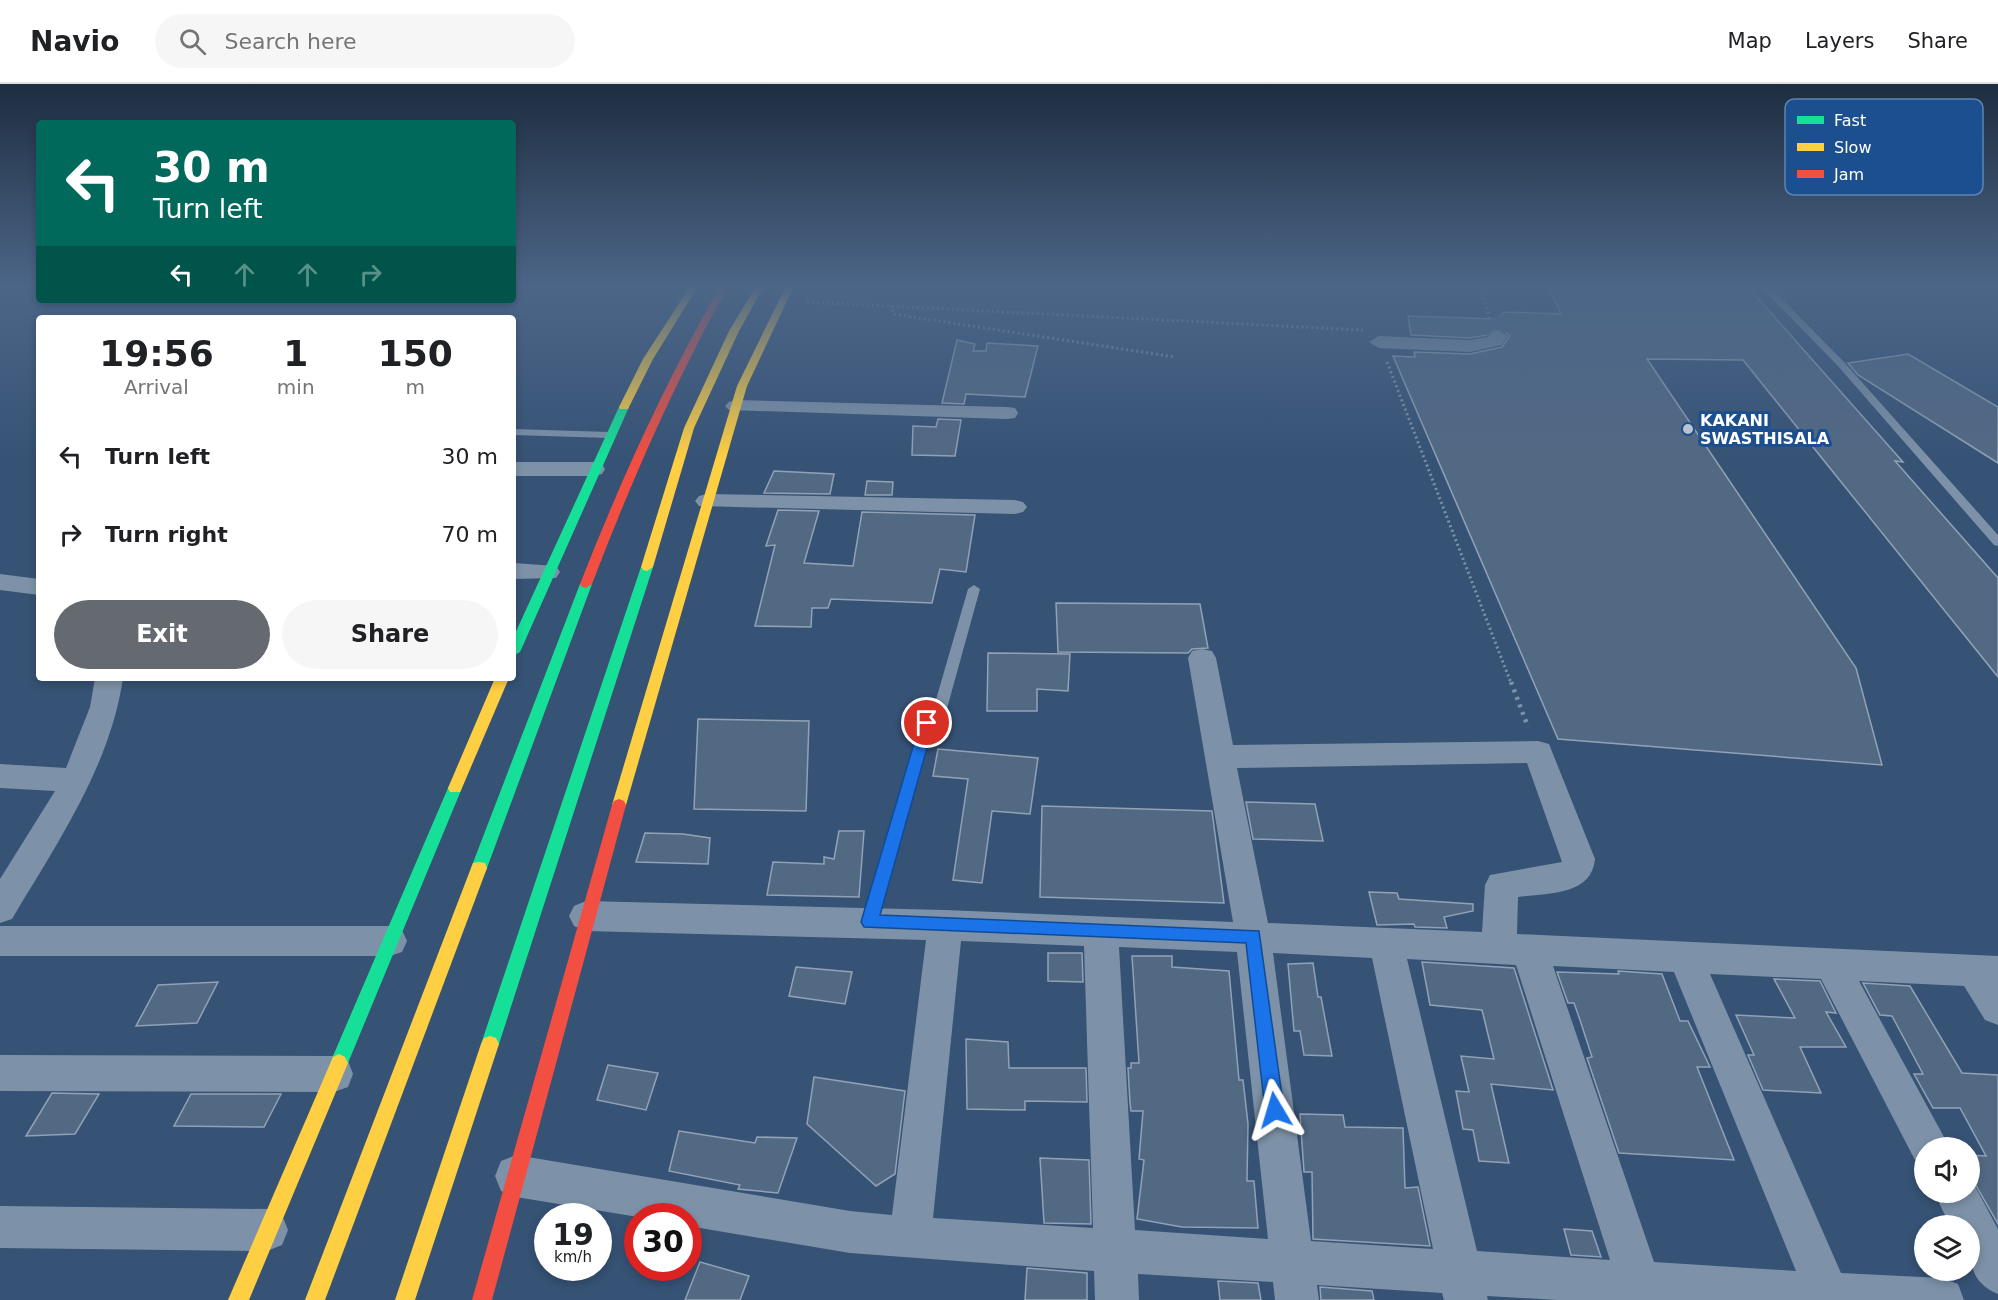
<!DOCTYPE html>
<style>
body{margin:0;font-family:"DejaVu Sans",sans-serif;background:#f6f6f6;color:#202124;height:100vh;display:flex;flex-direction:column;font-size:22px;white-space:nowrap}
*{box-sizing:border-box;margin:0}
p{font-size:20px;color:#757577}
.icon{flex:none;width:33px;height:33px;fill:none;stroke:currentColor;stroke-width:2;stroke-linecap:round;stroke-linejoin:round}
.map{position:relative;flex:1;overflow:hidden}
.details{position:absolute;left:36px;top:231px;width:480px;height:366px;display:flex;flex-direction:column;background:#fff;border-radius:6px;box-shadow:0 3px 9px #0003}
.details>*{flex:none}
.guide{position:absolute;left:36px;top:36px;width:480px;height:183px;border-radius:6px;box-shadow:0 3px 9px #0003;background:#00695c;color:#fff;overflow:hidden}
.tools{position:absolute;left:1914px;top:1053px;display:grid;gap:12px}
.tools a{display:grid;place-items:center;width:66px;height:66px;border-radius:50%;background:#fff;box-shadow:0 3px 9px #0003;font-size:30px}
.speed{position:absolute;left:534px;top:1119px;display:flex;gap:12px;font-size:30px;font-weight:700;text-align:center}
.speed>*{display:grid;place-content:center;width:78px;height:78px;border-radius:50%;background:#fff;box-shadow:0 3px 9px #0003;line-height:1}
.speed small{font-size:15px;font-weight:400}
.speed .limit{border:9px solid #d22;background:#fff;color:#111}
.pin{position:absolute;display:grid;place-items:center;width:51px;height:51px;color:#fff;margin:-26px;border:3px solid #fff;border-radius:50%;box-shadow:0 2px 6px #0007}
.me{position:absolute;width:66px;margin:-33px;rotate:353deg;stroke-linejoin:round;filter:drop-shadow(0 0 4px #0008)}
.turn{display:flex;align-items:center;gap:21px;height:126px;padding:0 18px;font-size:27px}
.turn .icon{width:78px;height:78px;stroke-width:2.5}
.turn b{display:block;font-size:42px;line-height:51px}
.lanes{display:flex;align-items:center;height:57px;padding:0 18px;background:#0003;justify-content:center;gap:30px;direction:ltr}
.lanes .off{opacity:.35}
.eta{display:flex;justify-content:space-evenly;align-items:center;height:102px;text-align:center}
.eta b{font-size:36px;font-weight:600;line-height:42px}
.button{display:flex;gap:12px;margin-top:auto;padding:12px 18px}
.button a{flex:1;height:69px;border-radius:36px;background:#656970;color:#fff;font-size:24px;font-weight:600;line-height:69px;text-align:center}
.button a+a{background:#f6f6f6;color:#202124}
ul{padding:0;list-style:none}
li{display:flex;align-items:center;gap:18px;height:78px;padding:0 18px}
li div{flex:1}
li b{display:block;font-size:22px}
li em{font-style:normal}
header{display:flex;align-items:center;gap:36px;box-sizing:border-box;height:84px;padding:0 30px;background:#fff;border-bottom:2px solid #e0e0e0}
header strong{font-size:28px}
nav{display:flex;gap:33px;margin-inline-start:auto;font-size:21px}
.search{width:420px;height:54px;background:#f6f6f6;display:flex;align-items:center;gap:15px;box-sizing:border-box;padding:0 21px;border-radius:33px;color:#757577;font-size:22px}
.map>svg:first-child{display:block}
.building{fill:#526984;stroke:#92a2b6;stroke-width:1.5}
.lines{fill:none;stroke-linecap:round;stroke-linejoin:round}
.street-tunnel{stroke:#546c89;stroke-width:20;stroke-dasharray:20 10;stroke-linecap:butt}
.path-far1{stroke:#7d92a8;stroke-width:3;stroke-dasharray:2 3;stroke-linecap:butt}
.path{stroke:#7d92a8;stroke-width:4.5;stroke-dasharray:3 5;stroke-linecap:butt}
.lane{fill:#7d92a8;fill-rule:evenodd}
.street{fill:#7d92a8;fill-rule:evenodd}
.fast{fill:#16e098;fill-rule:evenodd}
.slow{fill:#ffcf43;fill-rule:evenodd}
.jam{fill:#f24e42;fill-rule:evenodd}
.route{fill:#1a73e8;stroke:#114b97;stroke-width:1.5}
.poi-dot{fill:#b9c2ce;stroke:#1b4f8f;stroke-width:2}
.labels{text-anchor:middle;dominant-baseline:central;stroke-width:6;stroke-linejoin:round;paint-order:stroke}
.far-poi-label{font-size:16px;font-weight:bold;fill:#fff;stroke:#1b4f8f;text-anchor:start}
.key{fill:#1b4f8f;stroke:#5f84b1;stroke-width:1.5}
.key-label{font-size:16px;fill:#fff}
</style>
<header>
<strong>Navio</strong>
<div class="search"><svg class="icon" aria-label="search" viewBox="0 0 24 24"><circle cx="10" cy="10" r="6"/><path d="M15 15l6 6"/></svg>Search here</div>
<nav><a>Map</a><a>Layers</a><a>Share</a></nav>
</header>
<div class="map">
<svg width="1998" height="1216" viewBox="0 0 1998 1216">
<rect width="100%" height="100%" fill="#365274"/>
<!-- building -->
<path class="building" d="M 1549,204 L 1749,204 L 1903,378 L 1895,377 L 1998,494 L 1998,593 L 1743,276 L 1647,275 L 1856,584 L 1882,681 L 1558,655 L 1393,272 L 1415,273 L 1414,268 L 1470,270 L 1502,263 L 1510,252 L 1499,244 L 1490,246 L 1487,251 L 1470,254 L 1411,251 L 1408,232 L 1497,235 L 1504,228 L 1561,230 Z
M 957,256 L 975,260 L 973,267 L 986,267 L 987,259 L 1038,262 L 1025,313 L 966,310 L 964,320 L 942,319 Z
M 1908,270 L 1998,323 L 1998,379 L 1858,291 L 1848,279 Z
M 938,335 L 961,336 L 955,372 L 912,371 L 913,342 L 936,343 Z
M 774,387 L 834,390 L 830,410 L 764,409 Z
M 867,397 L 893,398 L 892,411 L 865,411 Z
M 778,426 L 819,427 L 804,479 L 853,482 L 862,428 L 975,431 L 966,488 L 940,485 L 932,519 L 831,515 L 828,524 L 812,524 L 811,543 L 755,542 L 775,461 L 766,462 Z
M 1056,519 L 1200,520 L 1208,564 L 1192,565 L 1188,569 L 1058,568 Z
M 988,569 L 1070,570 L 1068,607 L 1037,605 L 1037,627 L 987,627 Z
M 698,635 L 809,637 L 806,727 L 694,725 Z
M 938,665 L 1038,674 L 1030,730 L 992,727 L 982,799 L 953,796 L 968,695 L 933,692 Z
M 1246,718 L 1315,720 L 1323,757 L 1253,755 Z
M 1042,722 L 1212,727 L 1224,819 L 1040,813 Z
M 839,747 L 864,747 L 859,813 L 767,811 L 773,778 L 824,780 L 824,773 L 834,775 Z
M 645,749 L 683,750 L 710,754 L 708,780 L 636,778 Z
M 1369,808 L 1397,809 L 1399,815 L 1473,820 L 1473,827 L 1444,833 L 1447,844 L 1415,843 L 1414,840 L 1377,841 Z
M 1048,869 L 1082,869 L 1083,898 L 1048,897 Z
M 1132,872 L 1172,872 L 1172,883 L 1229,887 L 1239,996 L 1243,996 L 1248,1040 L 1247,1097 L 1254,1097 L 1258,1144 L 1182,1143 L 1137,1135 L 1144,1076 L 1139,1075 L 1143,1027 L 1131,1027 L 1130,1019 L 1128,984 L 1131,984 L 1131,979 L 1139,979 Z
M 1422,878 L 1514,884 L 1553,1006 L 1491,1000 L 1509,1079 L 1479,1077 L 1473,1046 L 1463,1045 L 1456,1007 L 1469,1008 L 1461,972 L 1494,975 L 1482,926 L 1430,921 Z
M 1313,879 L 1318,913 L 1321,913 L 1332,972 L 1304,971 L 1300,947 L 1294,947 L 1288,880 Z
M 796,883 L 852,888 L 845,920 L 789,912 Z
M 1618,887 L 1662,890 L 1680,937 L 1688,937 L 1710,983 L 1697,983 L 1734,1076 L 1619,1069 L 1587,974 L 1592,973 L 1580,936 L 1574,919 L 1568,919 L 1557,888 L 1619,890 Z
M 1774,895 L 1820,897 L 1836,929 L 1826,928 L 1846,963 L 1800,963 L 1821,1009 L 1763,1006 L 1748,971 L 1754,971 L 1736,931 L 1795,934 Z
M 218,898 L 197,939 L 136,942 L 158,901 Z
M 1863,899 L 1910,902 L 1962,989 L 1998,991 L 1998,1140 L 1970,1091 L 1970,1071 L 1986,1072 L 1960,1024 L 1933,1024 L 1914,990 L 1923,990 L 1892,932 L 1880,931 Z
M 966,955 L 1008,958 L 1009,984 L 1086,984 L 1087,1018 L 1025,1017 L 1025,1026 L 967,1025 Z
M 608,981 L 658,989 L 646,1026 L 597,1016 Z
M 814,993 L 905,1007 L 895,1090 L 876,1102 L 807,1040 Z
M 52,1009 L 99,1010 L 75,1050 L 26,1052 Z
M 191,1010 L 281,1010 L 264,1043 L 174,1042 Z
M 1300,1030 L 1343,1031 L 1345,1043 L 1403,1044 L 1405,1104 L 1418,1103 L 1430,1162 L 1313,1155 L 1312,1088 L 1304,1088 Z
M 679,1047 L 755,1059 L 757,1053 L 797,1054 L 778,1109 L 738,1105 L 740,1101 L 669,1087 Z
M 1040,1074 L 1089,1076 L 1091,1140 L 1044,1139 Z
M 1564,1145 L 1592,1147 L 1601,1173 L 1571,1171 Z
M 700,1178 L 749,1192 L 740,1216 L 685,1216 Z
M 1027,1184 L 1087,1189 L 1087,1216 L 1025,1216 Z
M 1218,1197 L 1258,1199 L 1261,1216 L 1220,1216 Z
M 1320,1203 L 1372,1207 L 1374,1216 L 1321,1216 Z"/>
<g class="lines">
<!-- street-tunnel -->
<path class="street-tunnel" d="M 1490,235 L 1498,252"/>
<!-- path-far1 -->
<path class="path-far1" d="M 1481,204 L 1490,235
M 807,218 L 1363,246
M 892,221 L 893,230 L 1175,273
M 1387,278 L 1511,599"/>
<!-- path -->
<path class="path" d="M 1511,598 L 1528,643"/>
<!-- lane -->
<path class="lane" d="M 1762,204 L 1771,204 L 1844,278 L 1998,451 L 1998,462 L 1994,461 L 1838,282 Z
M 513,345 L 610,348 L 615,351 L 610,354 L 513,351 Z
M 974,501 L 980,505 L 946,628 L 933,641 L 878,838 L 876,843 L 870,845 L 864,843 L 862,838 L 920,639 L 933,626 L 968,505 Z"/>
<!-- street -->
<path class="street" d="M 1498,246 L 1508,252 L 1502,261 L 1470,268 L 1379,264 L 1369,258 L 1379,252 L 1470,256 L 1488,253 L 1491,248 Z
M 736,316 L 1007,323 L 1015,324 L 1018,329 L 1015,334 L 1007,335 L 729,326 L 725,322 L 729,318 Z
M 513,378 L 594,378 L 602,380 L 605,385 L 602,390 L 594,392 L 513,392 Z
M 707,410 L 1015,416 L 1023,418 L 1027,423 L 1023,428 L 1015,430 L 699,422 L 695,417 L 699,412 Z
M 513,479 L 556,482 L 560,488 L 556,494 L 513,495 Z
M 0,490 L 39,495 L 39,511 L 0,506 Z
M 1202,565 L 1212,567 L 1216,574 L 1233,661 L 1538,657 L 1549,660 L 1595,775 C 1592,812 1546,809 1518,813 L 1517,850 L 1998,872 L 1998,941 L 1985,936 L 1964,902 L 1859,897 L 1950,1064 L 1924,1064 L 1924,1082 L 1916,1078 L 1821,895 L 1710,890 L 1841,1189 L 1942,1194 L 1958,1200 L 1964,1216 L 1557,1216 L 1487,1212 L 1488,1216 L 1444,1216 L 1442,1209 L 1317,1201 L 1319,1216 L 1275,1216 L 1273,1198 L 1138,1190 L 1139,1216 L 1095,1216 L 1094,1187 L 850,1169 L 688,1142 L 688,1132 L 638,1133 L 516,1113 L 501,1107 L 495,1092 L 501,1077 L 516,1071 L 850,1127 L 892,1131 L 926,856 L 586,847 L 574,842 L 569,832 L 574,822 L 586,817 L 945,826 L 1233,838 L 1188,574 L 1192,567 ZM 1527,679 L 1562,778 L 1490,791 L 1485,801 L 1482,848 L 1268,839 L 1237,684 ZM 961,857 L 1084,862 L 1093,1144 L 933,1134 ZM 1119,863 L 1237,868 L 1268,1155 L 1135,1146 ZM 1273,869 L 1372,874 L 1433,1165 L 1311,1157 ZM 1407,875 L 1516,881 L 1610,1176 L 1477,1167 ZM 1553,882 L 1674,888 L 1796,1187 L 1654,1178 Z
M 95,594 L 123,594 C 110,683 57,759 12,835 L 0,839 L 0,795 L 55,707 L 0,704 L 0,680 L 66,684 L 90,623 Z
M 0,842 L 390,842 L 402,846 L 407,857 L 402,868 L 390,872 L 0,872 Z
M 0,971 L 334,972 L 348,977 L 353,990 L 348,1003 L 334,1008 L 0,1007 Z
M 1970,1093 L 1998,1145 L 1998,1210 C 1966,1197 1970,1171 1970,1142 L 1950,1142 L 1934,1108 L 1970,1108 Z
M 0,1122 L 267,1125 L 282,1131 L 288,1146 L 282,1161 L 267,1167 L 0,1164 Z"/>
<!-- fast -->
<path class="fast" d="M 624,320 L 629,323 L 520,568 L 513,572 L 513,554 L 619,323 Z
M 647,479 L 653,483 L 499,960 L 496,966 L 490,968 L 484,966 L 481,960 L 641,483 Z
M 586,496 L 592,500 L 487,784 L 485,789 L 479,790 L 473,789 L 471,784 L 580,500 Z
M 455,698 L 460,700 L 462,704 L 348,979 L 345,985 L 339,988 L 333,985 L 330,979 L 448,704 L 450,700 Z"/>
<!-- slow -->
<path class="slow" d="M 689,204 L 697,204 L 653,275 L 628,325 L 620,325 L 619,323 L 643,275 Z
M 755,204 L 763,204 L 739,247 L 694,344 L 653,483 L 647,487 L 643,486 L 641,483 L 684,344 L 729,247 Z
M 785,204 L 793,204 L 747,302 L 626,721 L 624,725 L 619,727 L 614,725 L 612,721 L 737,302 Z
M 495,594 L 509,594 L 462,704 L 460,708 L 450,708 L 448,704 Z
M 479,778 L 485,779 L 487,784 L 325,1216 L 305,1216 L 471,784 L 473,779 Z
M 490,952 L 496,954 L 499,960 L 415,1216 L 395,1216 L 481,960 L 484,954 Z
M 339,970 L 345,973 L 348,979 L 249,1216 L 228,1216 L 333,973 Z"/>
<!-- jam -->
<path class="jam" d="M 719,204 L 727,204 C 674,300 631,398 592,500 L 586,504 L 582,503 L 580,500 C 620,398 665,299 719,204 Z
M 619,715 L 624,717 L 626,721 L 492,1216 L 472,1216 L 612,721 L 614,717 Z"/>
</g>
<!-- sky -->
<linearGradient id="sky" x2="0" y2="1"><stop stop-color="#1e2d40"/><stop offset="0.54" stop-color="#4c6688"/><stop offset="1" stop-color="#4c6688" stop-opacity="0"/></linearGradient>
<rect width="1998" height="375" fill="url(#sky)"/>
<!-- route -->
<path class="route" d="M 927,634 L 934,639 L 880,831 L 1259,847 L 1284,1026 L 1281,1033 L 1275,1035 L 1268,1033 L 1265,1026 L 1246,859 L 864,843 L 861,838 L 920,639 Z"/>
<!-- markers -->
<circle class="poi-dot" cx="1688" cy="345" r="6"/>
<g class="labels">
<!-- far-poi labels -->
<g class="far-poi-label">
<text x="1700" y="336">KAKANI<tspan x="1700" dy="18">SWASTHISALA</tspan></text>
</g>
</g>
<!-- legend -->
<rect x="1785" y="15" width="198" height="96" rx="9" class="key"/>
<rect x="1797" y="32" width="27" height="8" fill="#16e098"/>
<rect x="1797" y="59" width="27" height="8" fill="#ffcf43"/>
<rect x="1797" y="86" width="27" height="8" fill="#f24e42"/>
<g class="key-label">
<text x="1834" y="42">Fast</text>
<text x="1834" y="69">Slow</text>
<text x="1834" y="96">Jam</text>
</g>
</svg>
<div class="tools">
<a><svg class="icon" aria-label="sound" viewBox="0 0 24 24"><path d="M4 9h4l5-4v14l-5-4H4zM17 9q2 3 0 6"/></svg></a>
<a><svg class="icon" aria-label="layers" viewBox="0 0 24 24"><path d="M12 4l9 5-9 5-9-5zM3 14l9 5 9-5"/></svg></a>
</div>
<div class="speed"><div>19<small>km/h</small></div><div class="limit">30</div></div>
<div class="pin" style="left:927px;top:639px;background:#d93025"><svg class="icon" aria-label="arrive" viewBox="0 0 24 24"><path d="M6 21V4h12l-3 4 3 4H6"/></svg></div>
<svg class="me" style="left:1275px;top:1026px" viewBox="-20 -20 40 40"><path d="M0-17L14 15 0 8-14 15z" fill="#1a73e8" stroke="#fff" stroke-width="4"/></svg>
<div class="guide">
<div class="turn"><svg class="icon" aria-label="left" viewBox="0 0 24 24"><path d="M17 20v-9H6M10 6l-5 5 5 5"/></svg><div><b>30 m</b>Turn left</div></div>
<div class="lanes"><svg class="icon" aria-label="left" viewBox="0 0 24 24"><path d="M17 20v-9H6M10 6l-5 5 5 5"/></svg><svg class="icon off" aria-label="ahead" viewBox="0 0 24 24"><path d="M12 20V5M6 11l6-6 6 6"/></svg><svg class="icon off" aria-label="ahead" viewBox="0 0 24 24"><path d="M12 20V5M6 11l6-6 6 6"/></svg><svg class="icon off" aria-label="right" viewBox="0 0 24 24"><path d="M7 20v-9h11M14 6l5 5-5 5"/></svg></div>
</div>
<section class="details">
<div class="eta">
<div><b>19:56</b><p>Arrival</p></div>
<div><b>1</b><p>min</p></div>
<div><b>150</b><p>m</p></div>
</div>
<ul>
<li><svg class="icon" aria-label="left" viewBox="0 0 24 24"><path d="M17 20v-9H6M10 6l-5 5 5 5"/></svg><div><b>Turn left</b></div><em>30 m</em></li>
<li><svg class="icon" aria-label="right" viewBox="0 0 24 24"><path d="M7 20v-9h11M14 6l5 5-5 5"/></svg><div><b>Turn right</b></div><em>70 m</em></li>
</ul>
<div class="button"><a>Exit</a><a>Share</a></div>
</section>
</div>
